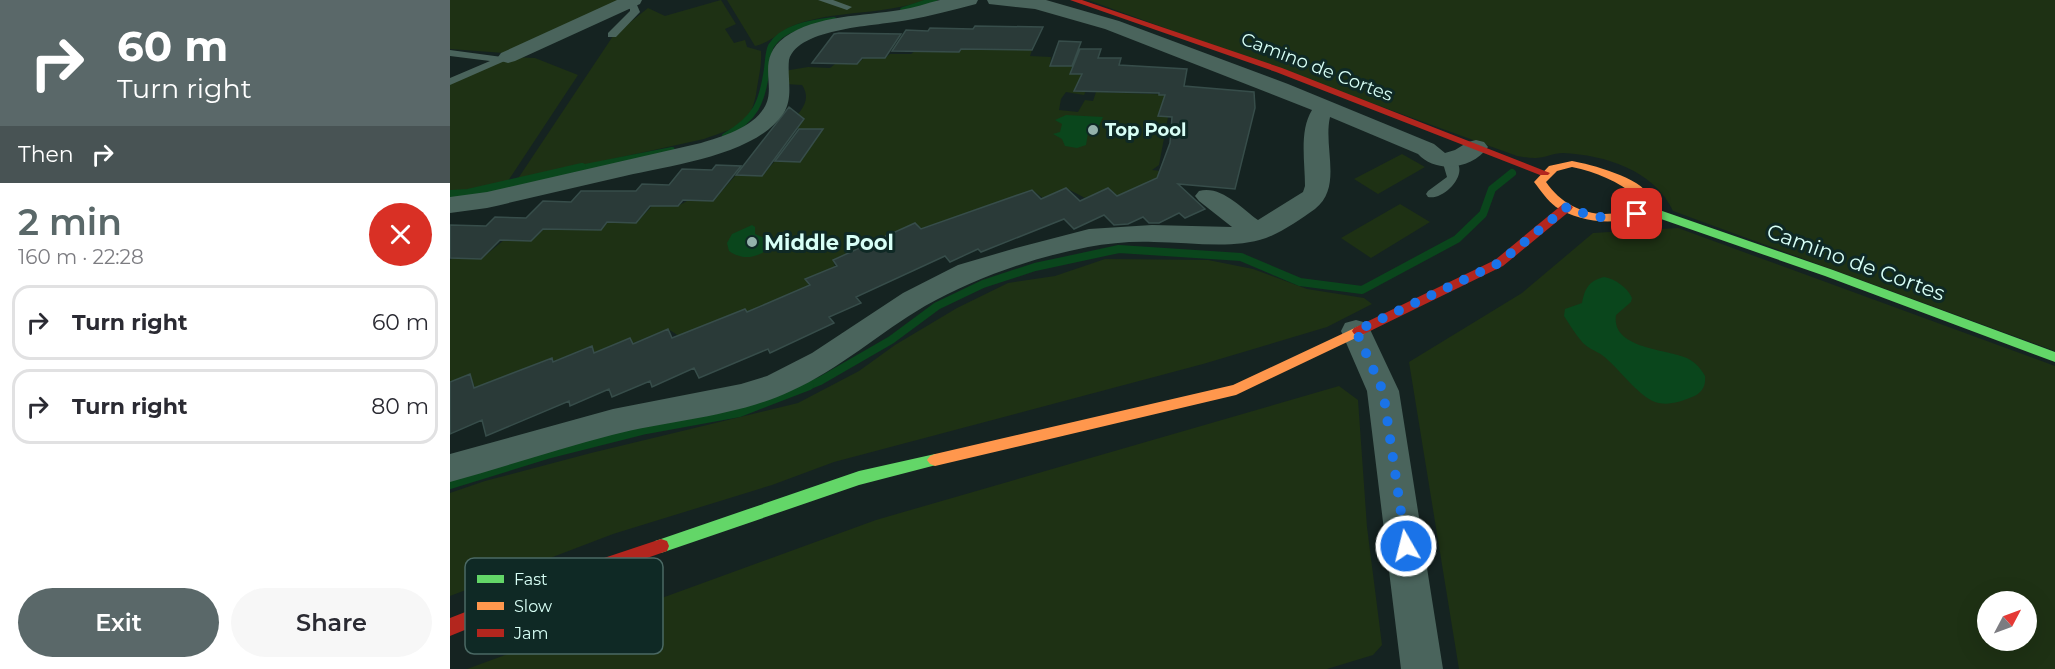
<!DOCTYPE html>
<meta charset="utf-8">
<style>
body{margin:0;font-family:Montserrat,sans-serif;background:#f7f7f7;color:#2b2b33;height:100vh;display:flex;flex-direction:column;font-size:22px;white-space:nowrap}
*{box-sizing:border-box;margin:0}
p{font-size:20px;color:#7c7c81}
.icon{flex:none;width:33px;height:33px;fill:none;stroke:currentColor;stroke-width:2;stroke-linecap:round;stroke-linejoin:round}
.map{position:relative;flex:1;overflow:hidden}
.drawer{display:flex;flex-direction:column;background:#fff;width:450px}
.drawer>*{flex:none}
.guide{background:#5a6869;color:#fff;overflow:hidden}
.needle{width:39px;rotate:49deg}
.controls{position:absolute;left:1527px;top:591px;display:grid;gap:12px}
.controls a{display:grid;place-items:center;width:60px;height:60px;border-radius:50%;background:#fff;box-shadow:0 6px 24px #0002;font-size:30px}
.pin{position:absolute;display:grid;place-items:center;width:51px;height:51px;color:#fff;margin:-26px;border-radius:12px;box-shadow:0 3px 9px #0006}
.me{position:absolute;width:66px;margin:-33px;rotate:352deg;stroke-linejoin:round;filter:drop-shadow(0 0 4px #0008)}
.turn{display:flex;align-items:center;gap:21px;height:126px;padding:0 18px;font-size:27px}
.turn .icon{width:78px;height:78px;stroke-width:2.5}
.turn b{display:block;font-size:42px;line-height:51px}
.then{display:flex;align-items:center;height:57px;padding:0 18px;background:#0003;gap:12px;font-size:22px}
.round{display:grid;place-items:center;flex:none;width:63px;height:63px;border-radius:32px;background:#f7f7f7}
.overview{display:flex;align-items:center;justify-content:space-between;height:102px;padding:0 18px}
h1{font-size:36px;font-weight:600;line-height:45px;color:#5a6869}
.button{display:flex;gap:12px;margin-top:auto;padding:12px 18px}
.button a{flex:1;height:69px;border-radius:36px;background:#5a6869;color:#fff;font-size:24px;font-weight:600;line-height:69px;text-align:center}
.button a+a{background:#f7f7f7;color:#2b2b33}
ul{padding:0;list-style:none}
li{display:flex;align-items:center;gap:18px;height:75px;margin:0 12px 9px;padding:0 6px;border:3px solid #e1e1e2;border-radius:18px}
li div{flex:1}
li b{display:block;font-size:22px}
li em{font-style:normal}
main{display:flex;flex:1;min-height:0}
.map>svg:first-child{display:block}
.green{fill:#1e3114;fill-rule:evenodd}
.water{fill:#0a461c}
.lines{fill:none;stroke-linecap:round;stroke-linejoin:round}
.stream-far2{stroke:#0a461c;stroke-width:6}
.stream-far1{stroke:#0a461c;stroke-width:8}
.stream{stroke:#0a461c;stroke-width:10}
.building{fill:#2a3a38;stroke:#374d4a;stroke-width:1.5}
.lane{fill:#4a645c;fill-rule:evenodd}
.street{fill:#4a645c;fill-rule:evenodd}
.fast{fill:#63d668;fill-rule:evenodd}
.slow{fill:#ff974d;fill-rule:evenodd}
.jam{fill:#b3261e;fill-rule:evenodd}
.route{stroke:#1a73e8;stroke-width:10;stroke-dasharray:0 18}
.poi-dot{fill:#94b2ab;stroke:#0f2925;stroke-width:2}
.labels{text-anchor:middle;dominant-baseline:central;stroke-width:6;stroke-linejoin:round;paint-order:stroke}
.far-street-label{font-size:18px;fill:#d8fff6;stroke:#0f2925}
.far-poi-label{font-size:18px;font-weight:bold;fill:#d8fff6;stroke:#0f2925;text-anchor:start}
.poi-label{font-size:21px;font-weight:bold;fill:#d8fff6;stroke:#0f2925;text-anchor:start}
.street-label{font-size:21px;fill:#d8fff6;stroke:#0f2925}
.key{fill:#0f2925;stroke:#4b6964;stroke-width:1.5}
.key-label{font-size:16px;fill:#d8fff6}
</style>
<main>
<section class="drawer">
<div class="guide">
<div class="turn"><svg class="icon" aria-label="right" viewBox="0 0 24 24"><path d="M7 20v-9h11M14 6l5 5-5 5"/></svg><div><b>60 m</b>Turn right</div></div>
<div class="then">Then<svg class="icon" aria-label="right" viewBox="0 0 24 24"><path d="M7 20v-9h11M14 6l5 5-5 5"/></svg></div>
</div>
<div class="overview"><div><h1>2 min</h1><p>160 m · 22:28</p></div><a class="round" style="background:#d93025;color:#fff"><svg class="icon" aria-label="close" viewBox="0 0 24 24"><path d="M6 6l12 12M18 6L6 18"/></svg></a></div>
<ul>
<li><svg class="icon" aria-label="right" viewBox="0 0 24 24"><path d="M7 20v-9h11M14 6l5 5-5 5"/></svg><div><b>Turn right</b></div><em>60 m</em></li>
<li><svg class="icon" aria-label="right" viewBox="0 0 24 24"><path d="M7 20v-9h11M14 6l5 5-5 5"/></svg><div><b>Turn right</b></div><em>80 m</em></li>
</ul>
<div class="button"><a>Exit</a><a>Share</a></div>
</section>
<div class="map">
<svg width="1605" height="669" viewBox="0 0 1605 669">
<rect width="100%" height="100%" fill="#152321"/>
<!-- green -->
<path class="green" d="M 0,0 L 173,0 L 54,53 L 0,49 Z
M 271,0 L 286,24 L 275,29 L 284,43 L 295,40 L 297,47 L 311,51 C 312,64 309,75 307,88 C 302,126 287,127 254,139 L 67,180 L 163,36 L 198,8 L 215,16 Z
M 277,0 L 475,0 C 435,15 391,10 350,23 C 333,28 323,42 305,46 Z
M 638,0 L 1605,0 L 1605,351 L 1223,211 C 1204,170 1155,155 1113,153 C 1103,153 1095,158 1085,158 C 1079,158 1073,157 1067,156 Z
M 512,49 L 582,50 L 580,56 L 601,57 L 600,66 L 622,66 L 621,74 L 643,75 L 634,95 L 616,92 L 611,99 L 609,110 L 628,112 L 635,100 L 643,101 L 646,92 L 728,95 L 713,100 L 708,116 L 718,117 L 709,165 L 702,170 L 720,172 L 721,179 L 668,196 L 658,188 L 635,198 L 616,188 L 593,198 L 582,190 L 472,229 L 465,223 L 383,260 L 385,267 L 356,279 L 359,286 L 297,312 L 262,322 L 229,336 L 218,329 L 183,343 L 180,339 L 145,353 L 141,346 L 105,361 L 101,358 L 25,388 L 20,374 L 0,382 L 0,260 L 3,258 L 31,259 L 54,240 L 81,241 L 94,229 L 150,230 L 158,222 L 186,223 L 202,206 L 228,206 L 237,201 L 263,201 L 286,175 L 312,176 L 325,161 L 350,162 L 372,130 L 349,129 L 339,124 C 349,113 363,101 352,85 L 335,84 L 334,71 L 358,67 L 380,68 L 385,64 L 407,64 L 414,58 L 435,58 L 440,54 L 461,54 L 465,51 L 509,52 Z
M 62,57 L 85,58 L 128,75 L 58,181 L 19,190 L 0,190 L 0,83 Z
M 952,154 L 975,167 L 928,194 L 904,179 Z
M 950,204 L 980,222 L 921,258 L 891,238 Z
M 1228,228 L 1605,366 L 1605,669 L 1009,669 L 959,362 L 1072,293 L 1143,233 ZM 1538,602 L 1576,602 L 1576,640 L 1538,640 Z
M 655,259 L 758,260 L 803,269 L 857,289 L 914,298 L 922,304 L 877,327 L 753,364 L 384,462 L 322,485 L 163,534 L 0,596 L 0,493 L 35,481 L 141,453 L 348,403 L 409,371 L 445,345 L 507,308 L 558,283 L 605,276 Z
M 889,386 L 908,400 L 917,527 L 932,645 L 923,655 L 877,669 L 17,669 L 426,520 Z"/>
<!-- water -->
<path class="water" d="M 616,115 L 653,117 L 648,128 L 638,133 L 636,145 L 627,148 L 615,146 L 612,139 L 603,134 L 610,132 L 612,124 L 605,120 Z
M 302,225 L 305,227 L 305,234 L 317,239 L 320,247 C 308,258 293,261 279,251 L 277,243 L 282,234 Z
M 1154,277 C 1165,279 1177,287 1182,298 L 1181,302 L 1166,315 C 1161,348 1214,349 1234,357 C 1243,360 1250,367 1255,376 C 1256,386 1252,393 1242,397 C 1230,402 1217,406 1205,402 C 1187,395 1169,368 1152,355 C 1146,351 1138,348 1133,343 C 1125,334 1120,325 1114,316 L 1115,309 L 1132,303 C 1135,289 1138,281 1154,277 Z"/>
<g class="lines">
<!-- stream-far2 -->
<path class="stream-far2" d="M 453,10 L 484,0
M 275,136 C 306,118 312,103 317,69 C 318,62 318,52 321,46 C 333,26 363,23 384,20
M 125,169 L 222,150"/>
<!-- stream-far1 -->
<path class="stream-far1" d="M 0,194 L 18,193 L 132,167
M 355,387 L 370,381 L 441,340 L 487,306 L 533,284 L 585,267 L 669,249 L 791,257 L 850,282 L 912,290 L 1007,239 L 1033,214 L 1042,189 L 1062,173"/>
<!-- stream -->
<path class="stream" d="M 0,484 L 97,454 L 196,429 L 289,412 L 359,385"/>
</g>
<!-- building -->
<path class="building" d="M 525,26 L 593,27 L 582,50 L 511,49 L 509,52 L 442,51 L 456,30 L 478,31 L 480,28 L 523,29 Z
M 389,33 L 451,34 L 435,58 L 412,58 L 407,64 L 362,63 L 384,34 Z
M 609,41 L 631,42 L 622,66 L 600,66 Z
M 630,49 L 651,49 L 648,58 L 671,58 L 669,65 L 737,69 L 734,86 L 804,92 L 805,108 L 785,189 L 728,184 L 755,209 L 735,218 L 729,213 L 709,223 L 699,223 L 693,217 L 678,224 L 664,225 L 654,215 L 624,229 L 614,219 L 531,252 L 528,249 L 500,262 L 495,256 L 406,297 L 411,303 L 379,317 L 384,323 L 320,353 L 318,349 L 249,378 L 244,368 L 202,387 L 200,381 L 162,397 L 159,389 L 120,406 L 119,401 L 36,436 L 32,420 L 0,434 L 0,382 L 20,374 L 24,388 L 102,358 L 103,362 L 142,346 L 144,353 L 180,338 L 183,344 L 218,329 L 222,338 L 295,309 L 297,312 L 360,285 L 355,279 L 387,266 L 383,260 L 465,223 L 471,229 L 582,190 L 591,199 L 616,188 L 630,201 L 658,188 L 667,196 L 707,178 L 720,143 L 722,117 L 708,116 L 715,95 L 709,95 L 709,93 L 624,91 L 632,74 L 620,74 Z
M 339,107 L 354,119 L 312,176 L 286,175 Z
M 349,129 L 373,129 L 350,162 L 325,161 Z
M 266,165 L 291,166 L 263,201 L 233,200 L 228,206 L 200,206 L 186,223 L 157,222 L 151,230 L 93,229 L 81,241 L 50,240 L 31,259 L 0,258 L 0,225 L 36,226 L 45,217 L 76,218 L 93,201 L 121,202 L 131,191 L 186,191 L 192,184 L 219,185 L 232,169 L 262,170 Z"/>
<g class="lines">
<!-- lane -->
<path class="lane" d="M 368,0 L 383,0 L 402,7 L 397,10 Z
M 175,1 L 187,5 L 190,12 L 166,37 L 158,37 L 158,33 L 180,11 L 180,9 L 170,4 Z
M 0,50 L 52,57 L 57,60 L 0,85 L 0,78 L 40,61 L 0,56 Z
M 998,156 C 1026,166 996,201 978,197 L 976,194 L 978,191 L 997,177 L 992,160 Z"/>
<!-- street -->
<path class="street" d="M 167,0 L 192,0 L 190,4 L 65,61 L 58,63 L 51,61 L 48,57 L 51,53 Z
M 490,0 L 528,0 L 526,4 C 503,10 480,16 458,20 C 429,26 348,27 339,60 C 337,78 344,98 333,114 C 304,157 214,166 166,178 C 123,188 80,198 37,208 L 0,213 L 0,197 L 37,192 L 251,143 C 271,137 302,128 314,108 C 328,86 304,60 335,37 C 366,15 414,16 450,10 C 464,8 477,3 490,0 Z
M 537,0 L 596,0 L 669,21 L 838,84 L 984,144 L 995,153 L 1005,150 L 1018,142 L 1026,140 L 1034,142 L 1038,147 C 1023,169 986,174 968,154 L 880,117 C 873,148 893,187 865,209 C 851,219 832,232 816,238 C 781,250 741,242 704,242 C 683,241 659,243 638,247 C 581,258 525,278 475,306 C 429,333 390,369 341,391 C 286,417 221,420 162,435 C 108,449 54,467 0,482 L 0,454 L 163,409 L 291,384 L 317,376 L 362,353 L 453,293 L 508,265 L 566,248 L 639,229 L 702,225 L 782,227 L 749,201 L 745,196 L 749,191 C 771,185 791,208 808,220 L 853,192 L 855,186 C 855,162 849,131 862,110 L 655,29 L 585,9 L 539,4 Z
M 906,320 L 917,323 L 949,391 L 993,669 L 951,669 L 917,391 L 891,331 L 895,323 Z"/>
<!-- fast -->
<path class="fast" d="M 1192,204 L 1383,270 L 1605,352 L 1605,362 L 1375,276 L 1188,211 L 1186,208 Z
M 485,454 L 490,456 L 493,460 L 490,464 L 409,485 L 211,553 L 205,551 L 203,546 L 205,541 L 211,539 L 409,471 Z"/>
<!-- slow -->
<path class="slow" d="M 1122,161 C 1140,164 1192,178 1199,196 C 1200,199 1199,203 1200,206 C 1177,230 1131,223 1106,207 C 1097,200 1091,191 1084,182 L 1099,166 ZM 1122,167 C 1146,172 1168,181 1187,197 L 1188,205 C 1156,223 1117,213 1096,182 L 1107,171 Z
M 909,326 L 916,331 L 914,334 L 786,395 L 485,466 L 480,464 L 477,460 L 480,456 L 485,454 L 783,385 Z"/>
<!-- jam -->
<path class="jam" d="M 620,0 L 632,0 L 832,68 L 1100,173 L 1098,175 L 1090,175 L 826,72 Z
M 1117,203 L 1123,207 L 1121,210 L 1053,266 L 914,334 L 904,334 L 902,331 L 904,328 L 1045,260 L 1113,204 Z
M 211,539 L 217,541 L 219,546 L 217,551 L 157,572 L 0,636 L 0,618 L 148,560 Z"/>
</g>
<g class="lines">
<!-- route -->
<path class="route" d="M 956,546 L 933,391 L 906,331 L 1049,263 L 1117,207 C 1140,217 1163,222 1187,214"/>
</g>
<!-- markers -->
<g class="poi-dot">
<circle cx="643" cy="130" r="6"/>
<circle cx="302" cy="242" r="6"/>
</g>
<g class="labels">
<!-- far-street labels -->
<g class="far-street-label">
<text transform="translate(867 67) rotate(21)">Camino de Cortes</text>
</g>
<!-- far-poi labels -->
<g class="far-poi-label">
<text x="655" y="130">Top Pool</text>
</g>
<!-- poi labels -->
<g class="poi-label">
<text x="314" y="242">Middle Pool</text>
</g>
<!-- street labels -->
<g class="street-label">
<text transform="translate(1406 262) rotate(20)">Camino de Cortes</text>
</g>
</g>
<!-- legend -->
<rect x="15" y="558" width="198" height="96" rx="9" class="key"/>
<rect x="27" y="575" width="27" height="8" fill="#63d668"/>
<rect x="27" y="602" width="27" height="8" fill="#ff974d"/>
<rect x="27" y="629" width="27" height="8" fill="#b3261e"/>
<g class="key-label">
<text x="64" y="585">Fast</text>
<text x="64" y="612">Slow</text>
<text x="64" y="639">Jam</text>
</g>
</svg>
<div class="controls">
<a><svg class="needle" viewBox="-14 -14 28 28"><path d="M0-13l5 13h-10z" fill="#e53935"/><path d="M0 13l5-13h-10z" fill="#7c7c81"/></svg></a>
</div>
<div class="pin" style="left:1187px;top:214px;background:#d93025"><svg class="icon" aria-label="arrive" viewBox="0 0 24 24"><path d="M6 21V4h12l-3 4 3 4H6"/></svg></div>
<svg class="me" style="left:956px;top:546px" viewBox="-20 -20 40 40"><circle r="17" fill="#1a73e8" stroke="#fff" stroke-width="3"/><path d="M0-11L8 9 0 5-8 9z" fill="#fff"/></svg>
</div>
</main>
